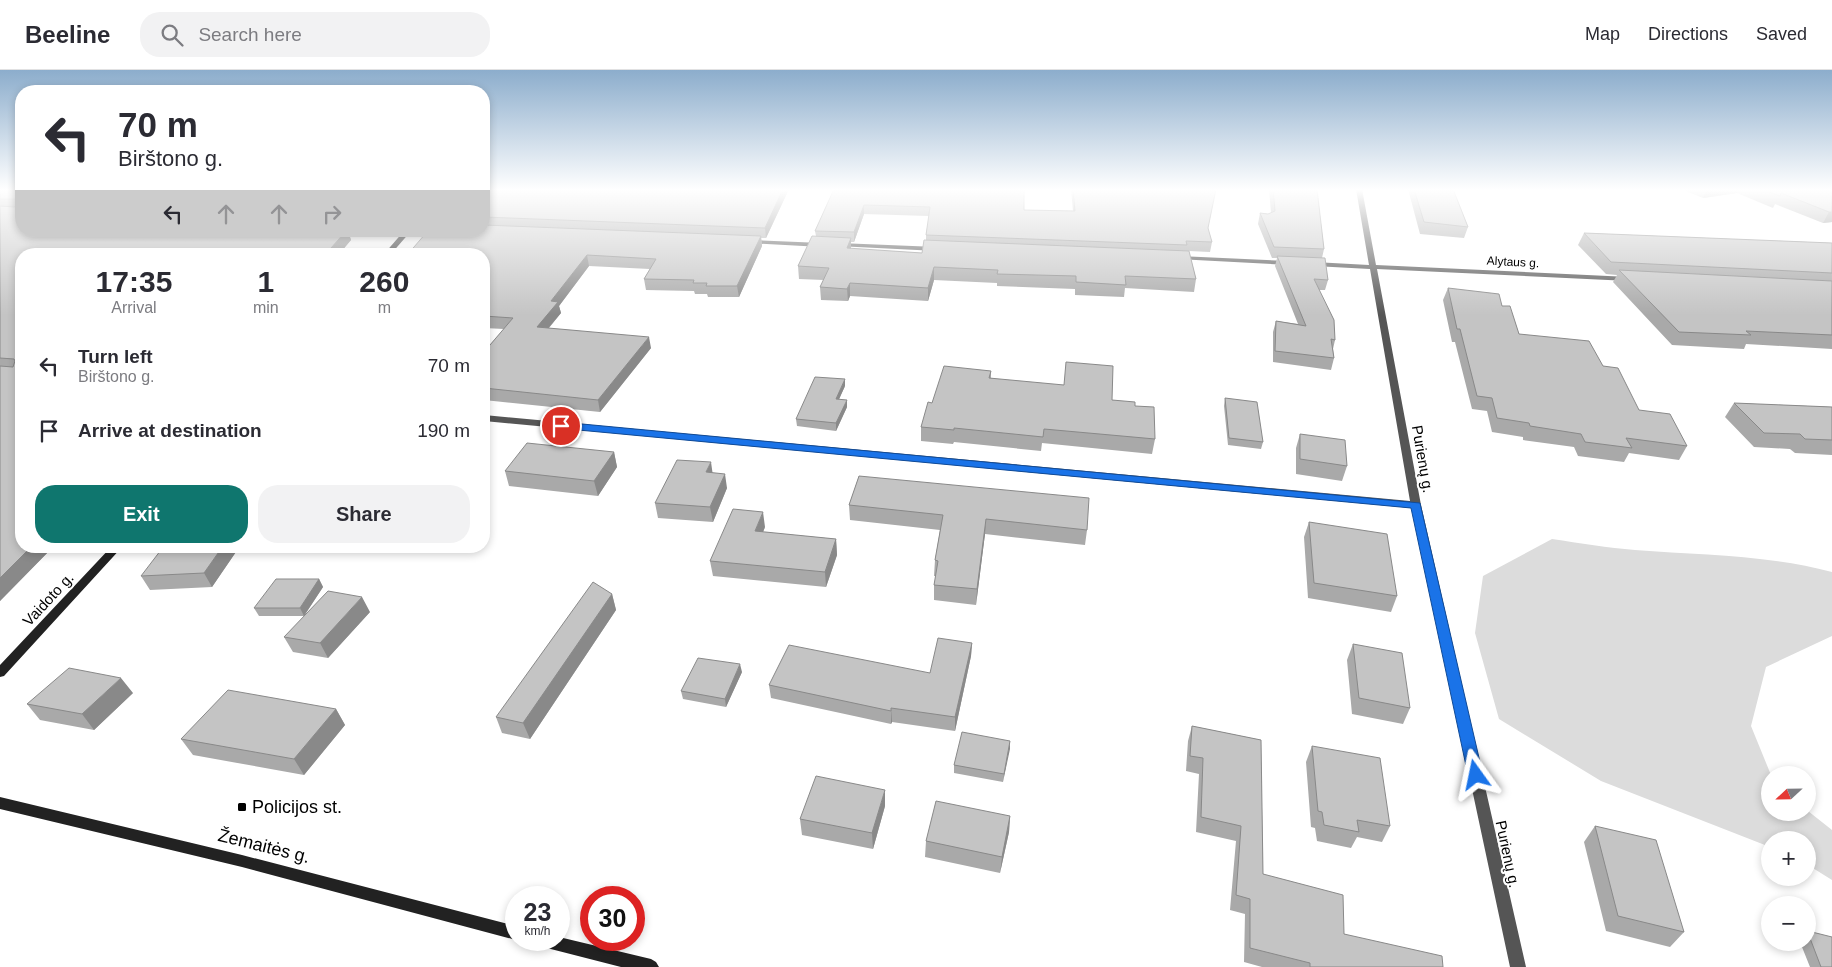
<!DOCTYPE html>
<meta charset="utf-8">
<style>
body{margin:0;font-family:Helvetica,sans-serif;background:#f2f2f3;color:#2b2b33;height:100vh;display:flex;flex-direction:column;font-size:19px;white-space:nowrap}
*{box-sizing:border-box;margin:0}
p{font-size:16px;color:#7c7c81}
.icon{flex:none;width:28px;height:28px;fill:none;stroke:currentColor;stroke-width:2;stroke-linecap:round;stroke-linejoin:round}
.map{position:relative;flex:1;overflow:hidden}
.panel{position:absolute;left:15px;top:178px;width:475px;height:305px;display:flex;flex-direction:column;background:#fff;border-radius:20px;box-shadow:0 2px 8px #0003}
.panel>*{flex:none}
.guide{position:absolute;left:15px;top:15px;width:475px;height:152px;border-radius:20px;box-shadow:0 2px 8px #0003;background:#fff;color:#2b2b33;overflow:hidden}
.needle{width:32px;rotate:248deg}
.tools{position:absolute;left:1761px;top:696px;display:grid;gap:10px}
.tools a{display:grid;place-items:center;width:55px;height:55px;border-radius:50%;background:#fff;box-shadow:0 2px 8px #0003;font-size:25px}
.speed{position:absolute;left:505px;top:816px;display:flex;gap:10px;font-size:25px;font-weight:700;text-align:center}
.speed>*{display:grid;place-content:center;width:65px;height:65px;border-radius:50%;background:#fff;box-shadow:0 2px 8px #0003;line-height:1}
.speed small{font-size:12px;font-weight:400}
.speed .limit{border:8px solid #d22;background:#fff;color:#111}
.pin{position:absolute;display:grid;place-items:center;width:42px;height:42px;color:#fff;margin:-21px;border:2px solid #fff;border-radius:50%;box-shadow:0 1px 5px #0007}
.me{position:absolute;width:55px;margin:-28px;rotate:348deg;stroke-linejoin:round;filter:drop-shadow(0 0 4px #0008)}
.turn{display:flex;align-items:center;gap:18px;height:105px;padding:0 20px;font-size:22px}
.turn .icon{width:65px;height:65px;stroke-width:2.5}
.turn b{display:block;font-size:35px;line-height:42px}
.lanes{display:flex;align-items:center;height:48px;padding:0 20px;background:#0003;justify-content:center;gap:25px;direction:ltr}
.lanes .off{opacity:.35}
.eta{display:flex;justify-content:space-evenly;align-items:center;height:85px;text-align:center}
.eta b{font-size:30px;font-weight:700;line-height:35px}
.action{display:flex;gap:10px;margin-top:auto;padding:10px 20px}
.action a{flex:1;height:58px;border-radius:20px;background:#0f766e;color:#fff;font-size:20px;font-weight:700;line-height:58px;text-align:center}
.action a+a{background:#f2f2f3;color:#2b2b33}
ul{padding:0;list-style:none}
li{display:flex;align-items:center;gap:15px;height:65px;padding:0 20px}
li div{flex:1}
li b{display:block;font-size:19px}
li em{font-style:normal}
header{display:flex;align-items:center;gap:30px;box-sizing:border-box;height:70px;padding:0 25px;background:#fff;border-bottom:1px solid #e1e1e2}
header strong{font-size:24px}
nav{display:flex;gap:28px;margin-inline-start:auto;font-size:18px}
.search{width:350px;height:45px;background:#f2f2f3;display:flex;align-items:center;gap:12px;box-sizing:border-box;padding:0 18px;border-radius:20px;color:#7c7c81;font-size:19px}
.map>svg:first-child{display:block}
.green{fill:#dcdcdc}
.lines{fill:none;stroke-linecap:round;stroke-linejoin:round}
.minor{fill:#555;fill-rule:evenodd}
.secondary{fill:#222;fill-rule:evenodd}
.wall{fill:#a9a9a9;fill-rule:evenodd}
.shaded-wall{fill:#898989}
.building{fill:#c4c4c4;stroke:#898989}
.route{fill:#1a73e8;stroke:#114b97}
.poi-dot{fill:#000;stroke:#fff;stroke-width:2}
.labels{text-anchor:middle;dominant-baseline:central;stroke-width:4;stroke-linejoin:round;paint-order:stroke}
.far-street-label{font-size:12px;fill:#000;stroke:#fff}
.street-label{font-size:15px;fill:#000;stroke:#fff}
.near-poi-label{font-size:18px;fill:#000;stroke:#fff;text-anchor:start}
.near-street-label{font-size:18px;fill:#000;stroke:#fff}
</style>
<header>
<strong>Beeline</strong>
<div class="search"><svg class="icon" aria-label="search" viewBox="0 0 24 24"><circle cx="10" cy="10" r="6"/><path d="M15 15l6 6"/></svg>Search here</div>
<nav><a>Map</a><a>Directions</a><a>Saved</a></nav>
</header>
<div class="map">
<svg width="1832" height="897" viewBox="0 0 1832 897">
<rect width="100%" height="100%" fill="#fff"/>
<!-- green -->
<path class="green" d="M 1552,469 C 1580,473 1608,478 1635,480 C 1701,485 1768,485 1832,502 L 1832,566 L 1766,597 L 1751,656 L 1771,705 L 1770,742 L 1808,741 L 1832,760 L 1832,810 L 1808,795 L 1808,770 L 1770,770 L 1770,777 L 1601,711 L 1499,649 L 1475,563 L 1483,506 Z"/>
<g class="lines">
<!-- minor -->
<path class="minor" d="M 1356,119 L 1362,119 L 1376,195 L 1629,207 L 1633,209 L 1629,211 L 1377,199 L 1421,435 L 1526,897 L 1510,897 L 1412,438 L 484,351 L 484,345 L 1410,431 L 1370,199 L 1314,196 L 1311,194 L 1314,192 L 1369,195 Z
M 749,170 L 822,173 L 825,175 L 822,177 L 747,173 L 747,171 Z
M 839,173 L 937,177 L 940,179 L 937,181 L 837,176 L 836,175 Z
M 1179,186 L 1289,191 L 1292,193 L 1289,195 L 1177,189 L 1176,188 Z"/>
<!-- secondary -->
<path class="secondary" d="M 404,161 L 411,161 L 391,184 L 384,184 Z
M 112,476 L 123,476 L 4,606 L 0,607 L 0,595 Z
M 0,727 L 242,785 L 516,856 L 516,870 L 242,797 L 0,739 Z
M 559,867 L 651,889 L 656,892 L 659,897 L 621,897 L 543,877 L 538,875 L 535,870 L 559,870 Z"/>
</g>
<!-- wall -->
<path class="wall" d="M 0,119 L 21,119 L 21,161 L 348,161 L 351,170 L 340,183 L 21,184 L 21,476 L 54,476 L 0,531 Z
M 789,119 L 766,168 L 761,168 L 762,176 L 739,227 L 708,227 L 707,224 L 695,224 L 694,221 L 646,220 L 644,209 L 650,199 L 589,196 L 559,236 L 561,243 L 549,258 L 651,278 L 600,342 L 484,330 L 484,282 L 504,259 L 484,258 L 484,184 L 453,163 L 484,161 L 484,129 Z
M 834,119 L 1024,140 L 1073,141 L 1071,119 L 1216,119 L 1208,158 L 1212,172 L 1210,182 L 1189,181 L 1196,209 L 1194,222 L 1125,218 L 1124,227 L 1075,225 L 1075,219 L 997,216 L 997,213 L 934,210 L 928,231 L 850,226 L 848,231 L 821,230 L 820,217 L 824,210 L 799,209 L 798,196 L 816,166 L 815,161 ZM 864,144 L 929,146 L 926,165 L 926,170 L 922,183 L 851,179 L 851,172 L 854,172 Z
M 1269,119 L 1317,119 L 1324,179 L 1322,188 L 1328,210 L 1325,220 L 1319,220 L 1335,270 L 1333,279 L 1334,288 L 1331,300 L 1273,292 L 1273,262 L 1276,251 L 1298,254 L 1275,196 L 1277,188 L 1272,188 L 1258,154 L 1260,143 L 1268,144 L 1271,143 Z
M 1408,119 L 1453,119 L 1468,157 L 1464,168 L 1420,164 Z
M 1681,119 L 1832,119 L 1832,152 L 1823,153 L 1775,134 L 1773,138 L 1737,123 L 1703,128 Z
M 1584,163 L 1832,173 L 1832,279 L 1746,274 L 1744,279 L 1672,275 L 1613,212 L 1617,205 L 1606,204 L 1578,175 Z
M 1448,218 L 1502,236 L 1519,264 L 1603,296 L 1639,340 L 1687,376 L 1679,390 L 1629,383 L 1624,392 L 1578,386 L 1574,377 L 1523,370 L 1523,367 L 1492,362 L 1487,341 L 1472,339 L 1455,272 L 1452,272 L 1443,230 Z
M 991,301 L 991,308 L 1112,330 L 1135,336 L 1155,369 L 1152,384 L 1042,373 L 1041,381 L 954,372 L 953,374 L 921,371 L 921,357 L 932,333 Z
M 845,316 L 839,329 L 847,337 L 836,361 L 797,356 L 796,349 Z
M 1225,328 L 1263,372 L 1261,379 L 1228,375 L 1224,336 Z
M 1734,333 L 1832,337 L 1832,385 L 1795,383 L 1790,379 L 1754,377 L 1725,347 Z
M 1300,364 L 1347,396 L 1342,411 L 1296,404 L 1296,378 Z
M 614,382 L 617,397 L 598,426 L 509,416 L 505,401 Z
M 713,403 L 727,418 L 713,452 L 658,448 L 655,433 Z
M 859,406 L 1087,460 L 1085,475 L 985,464 L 976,535 L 934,530 L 934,515 L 936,506 L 934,506 L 935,490 L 940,460 L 850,450 L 849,435 Z
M 1309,452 L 1397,526 L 1391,542 L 1308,528 L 1304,467 Z
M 765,457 L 763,462 L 836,469 L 837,485 L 826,517 L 713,506 L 710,491 Z
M 240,476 L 212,517 L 150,520 L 141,506 Z
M 319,509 L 323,517 L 304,546 L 259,546 L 254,538 Z
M 612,524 L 616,540 L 530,669 L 502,663 L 496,647 Z
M 370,542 L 328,588 L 293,582 L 284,567 Z
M 972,573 L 971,586 L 955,661 L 892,652 L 891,654 L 771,628 L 769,615 L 930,603 Z
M 1353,574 L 1410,638 L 1403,654 L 1352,644 L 1347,590 Z
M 742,602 L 726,637 L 683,629 L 681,621 Z
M 133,623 L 94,660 L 40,650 L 27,634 Z
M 336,639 L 345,655 L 304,705 L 193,685 L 181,669 Z
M 1192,656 L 1261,670 L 1263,804 L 1344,864 L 1443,897 L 1262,897 L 1244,892 L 1245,844 L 1230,840 L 1236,771 L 1196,762 L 1199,704 L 1186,701 L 1188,671 Z
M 1010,671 L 1003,712 L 954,703 L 954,695 Z
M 1312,676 L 1390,756 L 1382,772 L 1357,767 L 1351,778 L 1317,771 L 1315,758 L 1311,757 L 1306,692 Z
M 885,736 L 873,779 L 802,765 L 800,749 Z
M 1010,746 L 1009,762 L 1000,803 L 925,787 L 926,771 Z
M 1595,756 L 1684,862 L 1670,877 L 1606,861 L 1584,772 Z
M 1808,861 L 1832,897 L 1810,897 L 1800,872 L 1808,872 Z"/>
<!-- shaded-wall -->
<path class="shaded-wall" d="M 783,119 L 789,119 L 766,168 L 765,158 Z
M 1707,119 L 1739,119 L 1737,123 L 1703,128 Z
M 864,135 L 864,144 L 854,172 L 854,162 Z
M 1829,142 L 1832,142 L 1832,152 L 1823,153 Z
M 346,161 L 348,161 L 351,170 L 340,183 L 340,184 L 331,184 L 331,178 Z
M 761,166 L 762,176 L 739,227 L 737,216 Z
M 851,168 L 851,180 L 847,178 Z
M 587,185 L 589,196 L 559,236 L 561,243 L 540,268 L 537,257 L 551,231 Z
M 934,197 L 934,210 L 928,231 L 928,218 Z
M 850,213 L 850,226 L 848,231 L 847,219 Z
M 649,267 L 651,278 L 600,342 L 598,330 Z
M 845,309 L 845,316 L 836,336 L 836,329 Z
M 847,330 L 847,337 L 836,361 L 836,353 Z
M 614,382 L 617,397 L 598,426 L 594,411 Z
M 711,392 L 713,406 L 706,402 Z
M 725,404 L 727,418 L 713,452 L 710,437 Z
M 763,442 L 765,457 L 757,476 L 755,461 Z
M 986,449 L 985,464 L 976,535 L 977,519 Z
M 836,469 L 837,485 L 826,517 L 825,502 Z
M 32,476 L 54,476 L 0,531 L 0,508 Z
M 223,476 L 240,476 L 212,517 L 204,503 Z
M 319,509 L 323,517 L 304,546 L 300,538 Z
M 612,524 L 616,540 L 530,669 L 523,653 Z
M 362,527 L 370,542 L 328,588 L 320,573 Z
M 972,573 L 971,586 L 955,661 L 955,647 Z
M 740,594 L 742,602 L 726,637 L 725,629 Z
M 121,608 L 133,623 L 94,660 L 82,644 Z
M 891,638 L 892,652 L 891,654 Z
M 336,639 L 345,655 L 304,705 L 294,689 Z
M 1010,671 L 1010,679 L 1003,712 L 1004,704 Z
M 885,720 L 885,736 L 873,779 L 872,763 Z
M 1010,746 L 1009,762 L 1000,803 L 1002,787 Z"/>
<!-- building -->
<path class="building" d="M 0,119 L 21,119 L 21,161 L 346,161 L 331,178 L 338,178 L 331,184 L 21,184 L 21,415 L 17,418 L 21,418 L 21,476 L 32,476 L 0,508 L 0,296 L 13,297 L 15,291 L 14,289 L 0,288 L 0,136 L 15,137 L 17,131 L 15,129 L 0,129 Z
M 493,119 L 783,119 L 765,158 L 484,147 L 484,129 Z
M 834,119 L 1024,119 L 1024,140 L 1075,141 L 1073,119 L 1216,119 L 1208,158 L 1212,172 L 1186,171 L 1187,175 L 926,165 L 930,137 L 864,135 L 854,162 L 815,161 Z
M 1273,119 L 1317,119 L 1324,179 L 1274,177 L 1260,143 L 1268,144 L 1275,141 Z
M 1414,119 L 1453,119 L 1468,157 L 1424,152 Z
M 1761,119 L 1832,119 L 1832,142 L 1829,142 L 1781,123 L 1780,126 Z
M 484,155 L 761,166 L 737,216 L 706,216 L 707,213 L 693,213 L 694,210 L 644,209 L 656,189 L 587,185 L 551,231 L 558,232 L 537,257 L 649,267 L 598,330 L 484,318 L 484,282 L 513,248 L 484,246 L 484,184 L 408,184 L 426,163 L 453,163 L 454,161 L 484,161 Z
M 1584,163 L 1832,173 L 1832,203 L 1611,192 Z
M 812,166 L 851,168 L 847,178 L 922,183 L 924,170 L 1189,181 L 1196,209 L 1125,206 L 1126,215 L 1076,212 L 1076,206 L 997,204 L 998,200 L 934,197 L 928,218 L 850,213 L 847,219 L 820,217 L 829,198 L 798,196 Z
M 1277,186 L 1325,188 L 1328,210 L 1314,209 L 1334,250 L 1335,270 L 1331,269 L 1334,288 L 1275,281 L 1276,251 L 1306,256 Z
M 1619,200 L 1832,211 L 1832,265 L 1746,261 L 1751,265 L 1679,262 Z
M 1448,218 L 1499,224 L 1502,236 L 1510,236 L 1519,264 L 1589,271 L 1603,296 L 1618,298 L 1639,340 L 1670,344 L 1687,376 L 1626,368 L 1632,378 L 1585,372 L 1581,364 L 1530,356 L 1529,353 L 1497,348 L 1492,328 L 1477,326 L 1460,259 L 1457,259 Z
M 1066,292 L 1113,296 L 1112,330 L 1135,332 L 1135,336 L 1154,337 L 1155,369 L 1044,359 L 1043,367 L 954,358 L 954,360 L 921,357 L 928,332 L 932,333 L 944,296 L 991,301 L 989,308 L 1064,315 Z
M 815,307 L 845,309 L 836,329 L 847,330 L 836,353 L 796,349 Z
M 1225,328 L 1257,332 L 1263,372 L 1229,368 Z
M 1734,333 L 1832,337 L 1832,370 L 1805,369 L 1800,364 L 1764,363 Z
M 1300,364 L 1345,370 L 1347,396 L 1300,389 Z
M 527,373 L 614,382 L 594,411 L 505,401 Z
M 677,390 L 711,392 L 706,402 L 725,404 L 710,437 L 655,433 Z
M 859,406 L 1089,428 L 1087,460 L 986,449 L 977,519 L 934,515 L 938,491 L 935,490 L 943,445 L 849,435 Z
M 733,439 L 763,442 L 755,461 L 836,469 L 825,502 L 710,491 Z
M 1309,452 L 1387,464 L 1397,526 L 1314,513 Z
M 164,476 L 223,476 L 204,503 L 141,506 Z
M 276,509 L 319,509 L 300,538 L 254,538 Z
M 593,512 L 612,524 L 523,653 L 496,647 Z
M 328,521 L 362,527 L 320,573 L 284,567 Z
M 938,568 L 972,573 L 955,647 L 891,638 L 891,641 L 769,615 L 789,575 L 930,603 Z
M 1353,574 L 1402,583 L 1410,638 L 1359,628 Z
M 698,588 L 740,594 L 725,629 L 681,621 Z
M 69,598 L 121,608 L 82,644 L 27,634 Z
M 228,620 L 336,639 L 294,689 L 181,669 Z
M 1192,656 L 1261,670 L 1263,804 L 1343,825 L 1344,864 L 1442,886 L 1443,897 L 1310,897 L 1310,893 L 1250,878 L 1250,829 L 1236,825 L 1241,756 L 1201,747 L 1203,688 L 1190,686 Z
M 962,662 L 1010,671 L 1004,704 L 954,695 Z
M 1312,676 L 1380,688 L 1390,756 L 1357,750 L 1359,762 L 1324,755 L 1322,742 L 1318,741 Z
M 816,706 L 885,720 L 872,763 L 800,749 Z
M 936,731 L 1010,746 L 1002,787 L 926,771 Z
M 1595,756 L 1656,770 L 1684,862 L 1618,846 Z
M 1808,861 L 1832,867 L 1832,897 L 1821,897 L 1808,863 Z"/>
<!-- sky -->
<linearGradient id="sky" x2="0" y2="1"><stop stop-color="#8cadcc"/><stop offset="0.49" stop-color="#fff"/><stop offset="1" stop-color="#fff" stop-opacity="0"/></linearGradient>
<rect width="1832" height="245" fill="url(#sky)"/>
<!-- route -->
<path class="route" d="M 561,352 L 1420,433 L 1483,705 L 1481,709 L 1476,711 L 1470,709 L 1468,705 L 1411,438 L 557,358 L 556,356 Z"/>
<!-- markers -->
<rect class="poi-dot" x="237" y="732" width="10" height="10" rx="2.5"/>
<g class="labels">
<!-- far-street labels -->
<g class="far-street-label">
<text transform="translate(1513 192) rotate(3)">Alytaus g.</text>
</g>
<!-- street labels -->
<g class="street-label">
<text transform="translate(1423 389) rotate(80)">Purienų g.</text>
<text transform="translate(48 529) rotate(-47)">Vaidoto g.</text>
<text transform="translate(1508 784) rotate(78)">Purienų g.</text>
</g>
<!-- near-poi labels -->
<g class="near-poi-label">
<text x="252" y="737">Policijos st.</text>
</g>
<!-- near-street labels -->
<g class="near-street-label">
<text transform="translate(264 776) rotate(14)">Žemaitės g.</text>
</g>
</g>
</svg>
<div class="tools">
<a><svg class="needle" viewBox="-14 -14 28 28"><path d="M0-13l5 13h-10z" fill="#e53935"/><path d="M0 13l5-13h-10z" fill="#7c7c81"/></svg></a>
<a>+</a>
<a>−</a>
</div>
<div class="speed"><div>23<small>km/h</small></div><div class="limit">30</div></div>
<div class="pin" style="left:561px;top:356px;background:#d93025"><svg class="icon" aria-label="arrive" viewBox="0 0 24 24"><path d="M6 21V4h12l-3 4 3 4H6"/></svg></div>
<svg class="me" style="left:1476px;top:705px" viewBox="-20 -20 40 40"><path d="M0-17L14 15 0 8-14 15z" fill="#1a73e8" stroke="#fff" stroke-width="4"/></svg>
<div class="guide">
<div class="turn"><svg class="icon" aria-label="left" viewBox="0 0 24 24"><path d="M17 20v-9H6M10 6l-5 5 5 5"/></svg><div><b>70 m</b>Birštono g.</div></div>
<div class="lanes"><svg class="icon" aria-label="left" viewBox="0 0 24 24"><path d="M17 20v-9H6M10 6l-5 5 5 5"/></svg><svg class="icon off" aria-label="ahead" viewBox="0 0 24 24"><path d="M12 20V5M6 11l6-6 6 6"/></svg><svg class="icon off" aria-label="ahead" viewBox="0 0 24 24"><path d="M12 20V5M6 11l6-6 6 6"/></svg><svg class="icon off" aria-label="right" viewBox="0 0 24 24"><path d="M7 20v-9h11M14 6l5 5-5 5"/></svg></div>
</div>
<section class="panel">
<div class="eta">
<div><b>17:35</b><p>Arrival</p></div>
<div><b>1</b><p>min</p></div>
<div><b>260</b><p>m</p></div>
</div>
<ul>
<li><svg class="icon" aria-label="left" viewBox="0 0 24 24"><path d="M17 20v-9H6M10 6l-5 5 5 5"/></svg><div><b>Turn left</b><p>Birštono g.</p></div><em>70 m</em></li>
<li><svg class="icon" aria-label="arrive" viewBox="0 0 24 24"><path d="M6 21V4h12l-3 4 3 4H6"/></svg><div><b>Arrive at destination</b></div><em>190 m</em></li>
</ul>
<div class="action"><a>Exit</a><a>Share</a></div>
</section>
</div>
